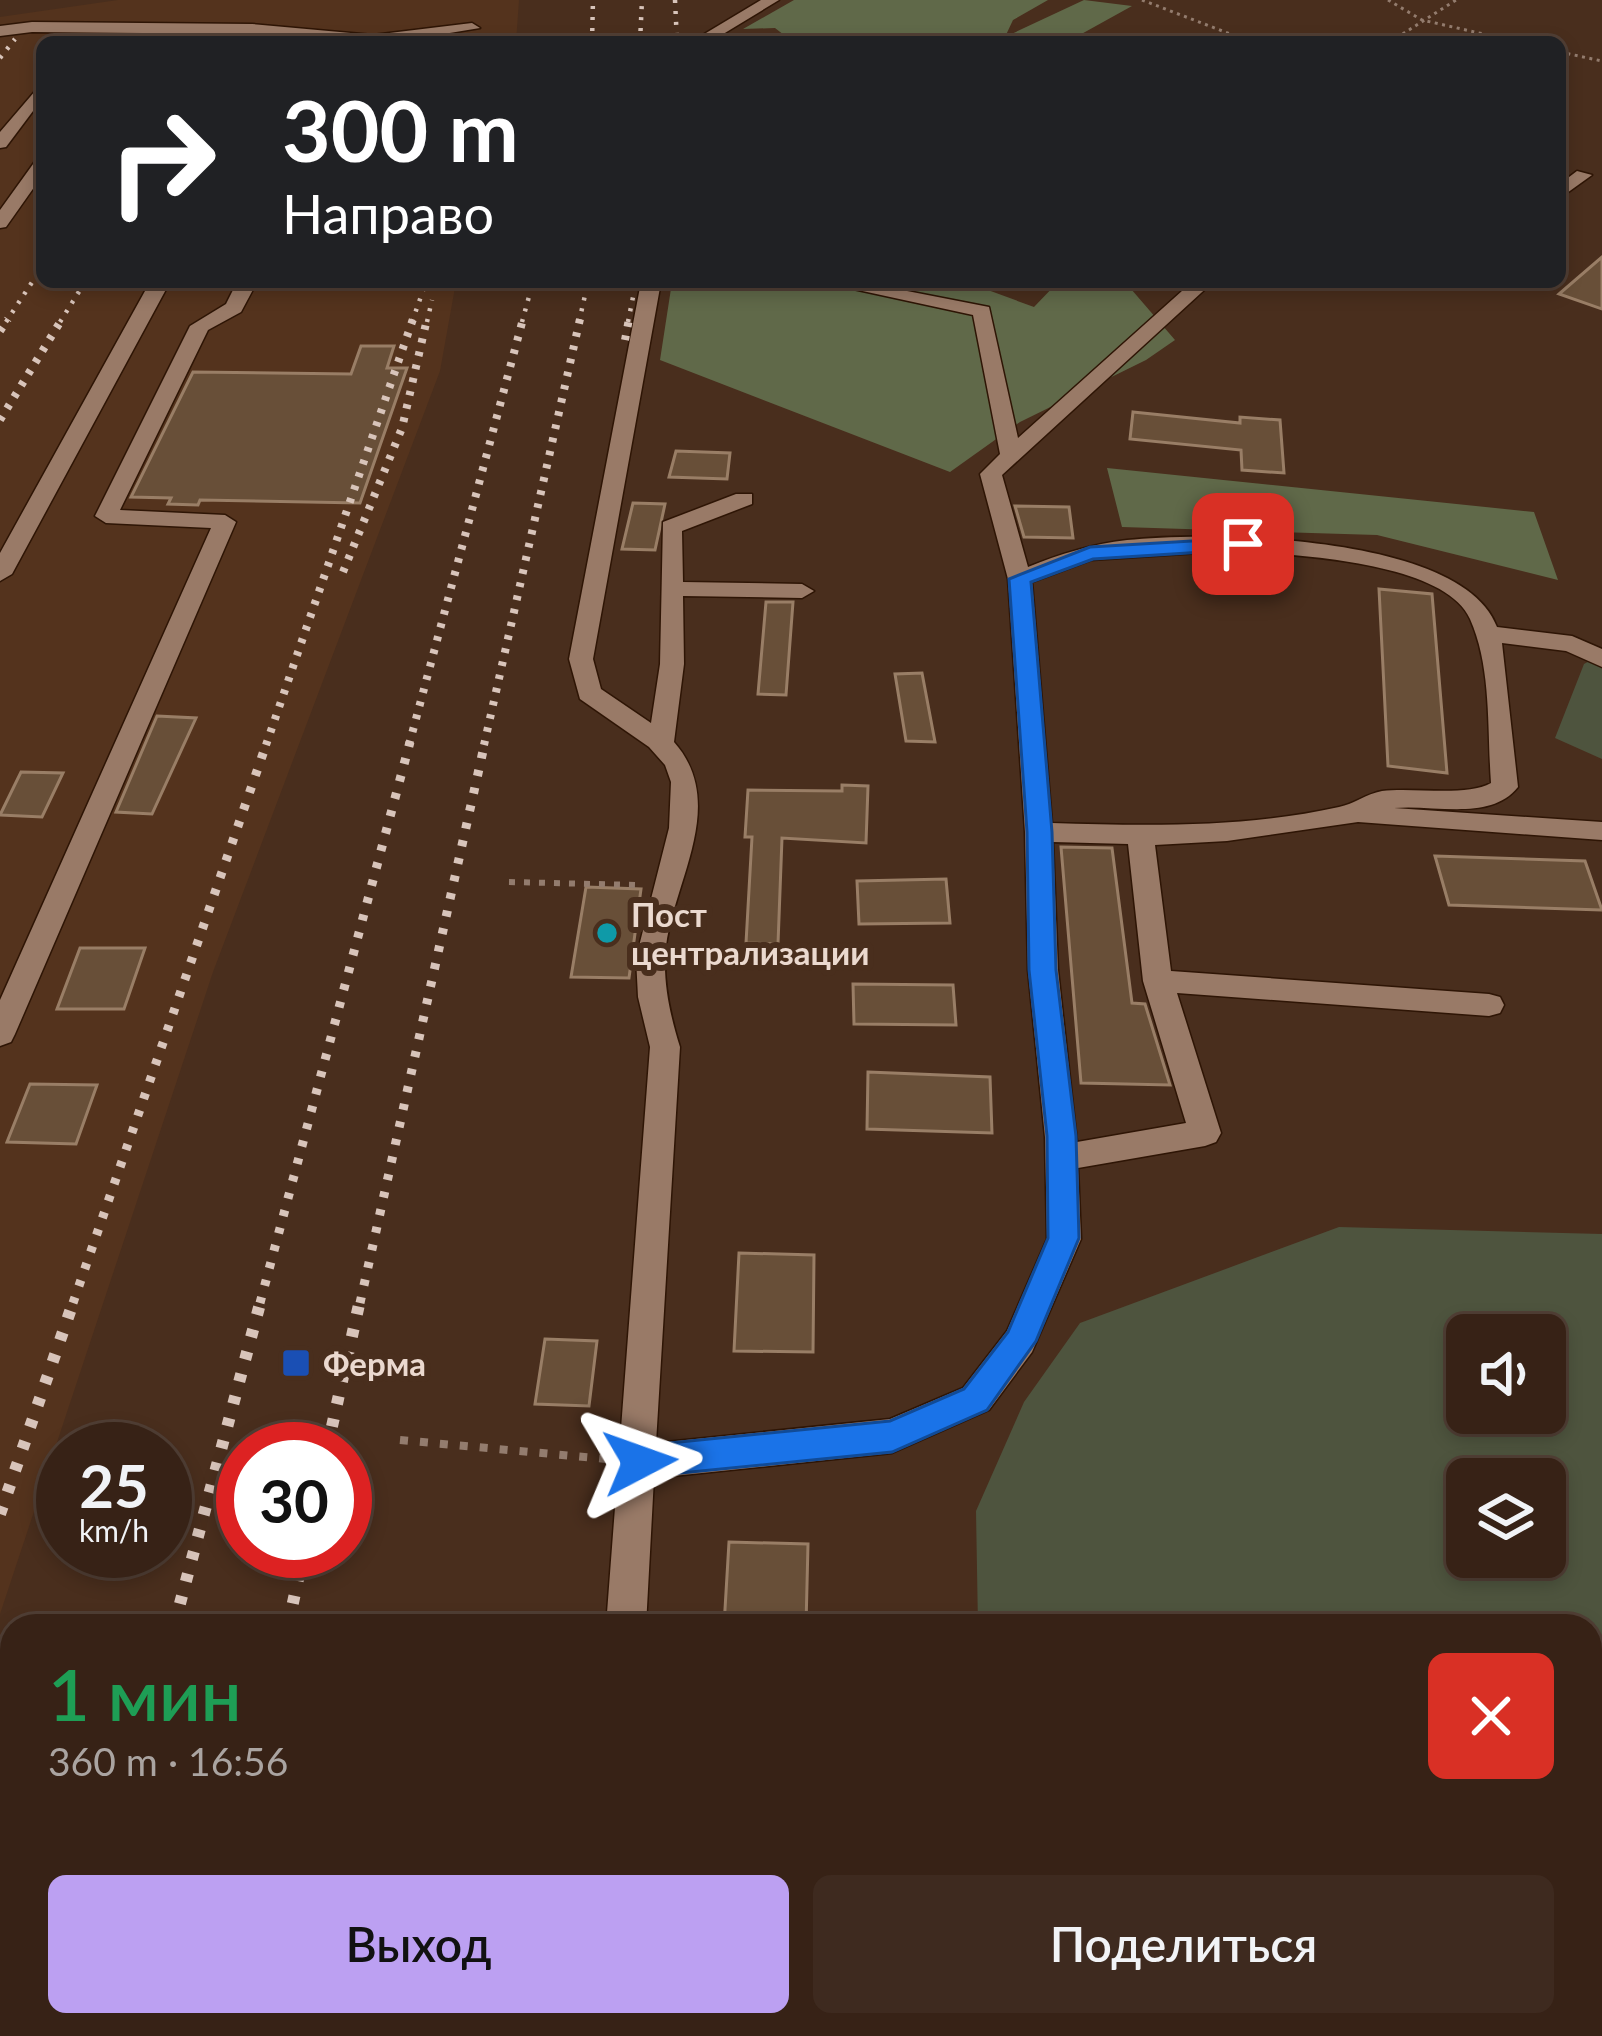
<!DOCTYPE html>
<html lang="ru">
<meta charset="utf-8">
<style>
body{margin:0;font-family:Lato,sans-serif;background:#3e2a1f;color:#f1f3f6;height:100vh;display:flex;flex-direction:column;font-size:45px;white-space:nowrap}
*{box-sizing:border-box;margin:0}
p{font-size:39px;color:#aaa4a1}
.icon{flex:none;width:66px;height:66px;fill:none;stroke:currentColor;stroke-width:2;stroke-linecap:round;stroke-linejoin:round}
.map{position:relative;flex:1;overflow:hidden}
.details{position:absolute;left:0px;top:1614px;width:1602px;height:423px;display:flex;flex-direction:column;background:#372216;border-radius:36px 36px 0 0;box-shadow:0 6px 18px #0003,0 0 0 3px #513f35}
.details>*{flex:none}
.hud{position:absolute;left:36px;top:36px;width:1530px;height:252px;border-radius:18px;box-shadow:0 6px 18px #0003,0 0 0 3px #513f35;background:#202124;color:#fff;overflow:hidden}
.controls{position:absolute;left:1446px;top:1314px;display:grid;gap:24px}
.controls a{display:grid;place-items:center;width:120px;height:120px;border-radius:18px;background:#372216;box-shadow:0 6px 18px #0003,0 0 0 3px #513f35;font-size:60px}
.speed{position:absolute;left:36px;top:1422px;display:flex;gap:24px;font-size:60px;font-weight:700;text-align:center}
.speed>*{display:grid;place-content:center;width:156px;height:156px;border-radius:50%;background:#372216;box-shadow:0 6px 18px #0003,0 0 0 3px #513f35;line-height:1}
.speed small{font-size:30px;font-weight:400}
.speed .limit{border:18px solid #d22;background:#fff;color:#111}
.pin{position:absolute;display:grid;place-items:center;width:102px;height:102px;color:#fff;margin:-51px;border-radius:24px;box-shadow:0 6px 18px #0006}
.me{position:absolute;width:132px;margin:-66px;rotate:86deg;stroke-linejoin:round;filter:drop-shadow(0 0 9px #0008)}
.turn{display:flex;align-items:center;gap:42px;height:252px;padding:0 48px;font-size:54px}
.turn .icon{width:156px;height:156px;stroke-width:2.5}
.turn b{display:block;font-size:84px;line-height:102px}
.round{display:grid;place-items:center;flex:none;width:126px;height:126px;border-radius:18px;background:#3e2a1f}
.overview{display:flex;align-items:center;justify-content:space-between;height:204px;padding:0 48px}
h1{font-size:72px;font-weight:600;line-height:90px;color:#1e9e55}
.primary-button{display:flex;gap:24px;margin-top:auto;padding:24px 48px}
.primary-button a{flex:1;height:138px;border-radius:18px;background:#bca0f2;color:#111;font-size:48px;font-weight:600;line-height:138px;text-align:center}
.primary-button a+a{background:#3e2a1f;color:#f1f3f6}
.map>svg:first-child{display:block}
.built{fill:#54331d}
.green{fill:#4e543e;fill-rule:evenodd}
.forest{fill:#606949}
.building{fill:#684f38;stroke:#997e66;stroke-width:3}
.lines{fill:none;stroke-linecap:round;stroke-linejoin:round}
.minor-casing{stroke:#2e1505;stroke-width:3}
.path-far2{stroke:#937c6e;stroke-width:3;stroke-dasharray:3 4.5;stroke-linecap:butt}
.path-far1{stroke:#937c6e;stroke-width:6;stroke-dasharray:6 9;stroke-linecap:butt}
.path{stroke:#937c6e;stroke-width:8;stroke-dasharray:8 12;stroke-linecap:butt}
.minor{fill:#997a67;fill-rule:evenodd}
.rail-far3{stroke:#d8c4ba;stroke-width:4.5;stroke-dasharray:3 8;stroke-linecap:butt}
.rail-far2{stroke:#d8c4ba;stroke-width:8;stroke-dasharray:4.5 9;stroke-linecap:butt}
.rail-far1{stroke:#d8c4ba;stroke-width:9;stroke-dasharray:6 12;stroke-linecap:butt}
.rail{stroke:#d8c4ba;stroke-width:12;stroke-dasharray:8 15;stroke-linecap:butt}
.route{fill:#1a73e8;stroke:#114b97;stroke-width:3}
.culture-dot{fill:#0f9aa8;stroke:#492e1d;stroke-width:4.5}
.transit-dot{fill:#1a4fb4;stroke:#492e1d;stroke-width:4.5}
.labels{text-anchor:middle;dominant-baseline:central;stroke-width:12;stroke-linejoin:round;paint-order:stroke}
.poi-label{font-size:33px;font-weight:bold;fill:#ebd9cf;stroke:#492e1d;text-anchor:start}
</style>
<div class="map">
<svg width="1602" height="2036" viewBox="0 0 1602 2036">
<rect width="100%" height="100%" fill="#492e1d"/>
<!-- built -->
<path class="built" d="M 118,0 L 519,0 L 516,42 L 42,42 L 42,282 L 456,282 L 440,371 L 213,972 L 0,1614 L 0,17 Z"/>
<!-- green -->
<path class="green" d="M 1602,654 L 1602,759 L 1555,738 L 1584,664 Z
M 1339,1227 L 1602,1234 L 1602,2036 L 984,2036 L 984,2025 L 1590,2025 L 1590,1626 L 978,1626 L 976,1511 L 1024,1402 L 1080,1323 ZM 1467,1335 L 1545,1335 L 1545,1413 L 1467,1413 ZM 1545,1479 L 1545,1557 L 1467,1557 L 1467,1479 Z"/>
<!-- forest -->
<path class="forest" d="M 794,0 L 1048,0 L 1013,20 L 1005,37 L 1084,0 L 1132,6 L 1067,42 L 793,42 L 775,28 L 743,29 Z
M 672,282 L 966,282 L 1034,307 L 1058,282 L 1125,282 L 1175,340 L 1146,360 L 1020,422 L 950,472 L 660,360 Z
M 1107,468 L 1534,512 L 1558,580 L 1377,535 L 1122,527 Z"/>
<!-- building -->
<path class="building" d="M 1602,257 L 1602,309 L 1559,294 Z
M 361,346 L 394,346 L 387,368 L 407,368 L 360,503 L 200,500 L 198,505 L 168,504 L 171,498 L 131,497 L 193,372 L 351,374 Z
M 1133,412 L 1240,423 L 1240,417 L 1280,420 L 1284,473 L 1242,470 L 1241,450 L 1130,439 Z
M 676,451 L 730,453 L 727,479 L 669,477 Z
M 633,503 L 665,504 L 655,550 L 622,549 Z
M 1015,506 L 1069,507 L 1073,538 L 1024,537 Z
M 1379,589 L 1432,594 L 1447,773 L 1388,766 Z
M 766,602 L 793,602 L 786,695 L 758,694 Z
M 922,673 L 935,742 L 906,741 L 895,674 Z
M 157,716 L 196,718 L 152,814 L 116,812 Z
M 21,772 L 63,773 L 42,817 L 0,815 Z
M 842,785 L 868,786 L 866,843 L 782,838 L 778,944 L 746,943 L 752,837 L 745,837 L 748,790 L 842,791 Z
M 1061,847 L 1112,848 L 1132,1003 L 1145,1004 L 1170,1085 L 1081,1083 Z
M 1435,856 L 1585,861 L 1602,910 L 1449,905 Z
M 946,879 L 950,923 L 859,924 L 857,881 Z
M 586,887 L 641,889 L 629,978 L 571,977 Z
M 80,948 L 145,948 L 124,1009 L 57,1009 Z
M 853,984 L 953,985 L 956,1025 L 854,1024 Z
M 868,1072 L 990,1077 L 992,1133 L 867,1129 Z
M 30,1084 L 97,1085 L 76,1144 L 7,1142 Z
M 739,1253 L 814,1255 L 813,1352 L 734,1351 Z
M 545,1339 L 597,1341 L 589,1406 L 535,1404 Z
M 729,1542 L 808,1544 L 806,1626 L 724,1626 Z"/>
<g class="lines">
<defs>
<path id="minor" d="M 761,0 L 779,0 L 710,42 L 691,42 Z
M 32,22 L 252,24 L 373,35 L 472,23 L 480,28 L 395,42 L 294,42 L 296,39 L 252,34 L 32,32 L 0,36 L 0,26 Z
M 42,83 L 42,99 L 6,147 L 0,148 L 0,132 Z
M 42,159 L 42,176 L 6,227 L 0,228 L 0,210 L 36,160 Z
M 1577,171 L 1592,175 L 1560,198 L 1560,184 Z
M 150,282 L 170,282 L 12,574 L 0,581 L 0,553 Z
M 237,282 L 257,282 L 241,312 L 208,330 L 120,510 L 225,515 L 236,522 L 15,1034 L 11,1042 L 0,1046 L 0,1000 L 211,528 L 106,523 L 95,516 L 190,326 L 226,304 Z
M 641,282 L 661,282 L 593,659 L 601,689 L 651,723 L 660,664 L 663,522 L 736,494 L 752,494 L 752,504 L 682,531 L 683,582 L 802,584 L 814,591 L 802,598 L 683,596 L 684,664 L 674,742 C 728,803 675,879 666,946 C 662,980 670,1015 680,1047 L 656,1443 L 890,1419 L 963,1388 L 1007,1331 L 1047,1239 L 1045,1137 L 1028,970 L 1025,832 L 1008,579 L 980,474 L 1000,454 L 973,315 L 821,282 L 861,282 L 989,307 L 1018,438 L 1192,282 L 1213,282 L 1002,475 L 1028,567 C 1060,554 1092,544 1127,540 C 1212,531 1463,534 1497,627 L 1572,636 L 1602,649 L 1602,667 L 1566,651 L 1502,643 L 1518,787 C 1490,822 1434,804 1394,808 L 1602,822 L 1602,840 L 1358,822 L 1227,841 L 1155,845 L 1171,971 L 1489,994 L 1500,997 L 1504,1005 L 1500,1013 L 1489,1016 L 1177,993 L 1221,1133 L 1216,1142 L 1205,1146 L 1078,1168 L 1081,1239 L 1032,1352 L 989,1410 L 892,1453 L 654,1478 L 646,1626 L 606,1626 L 650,1047 L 638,997 L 636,958 L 669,828 L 671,782 L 665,765 L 649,747 L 580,699 L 569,659 ZM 1229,551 C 1285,554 1444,560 1470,619 C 1492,668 1487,730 1491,783 C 1466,797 1414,787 1382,791 C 1366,794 1354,804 1339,807 C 1244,828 1148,826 1052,823 L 1032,582 L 1091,560 ZM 1053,842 L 1128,844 L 1143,981 L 1186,1123 L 1077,1142 L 1058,970 Z
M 565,2025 L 609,2025 L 609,2036 L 563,2036 Z"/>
</defs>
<!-- minor casing -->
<use href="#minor" class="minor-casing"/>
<!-- path-far2 -->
<path class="path-far2" d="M 1142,0 L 1251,42
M 1388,0 L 1422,20 L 1519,42
M 1390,42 L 1456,0
M 1560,52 L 1602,61"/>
<!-- path-far1 -->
<path class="path-far1" d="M 509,882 L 637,885"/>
<!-- path -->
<path class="path" d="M 400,1440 L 606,1459
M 0,1898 L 12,1898
M 259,2036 L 261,2025"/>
<!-- minor -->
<use href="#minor" class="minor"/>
<!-- rail-far3 -->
<path class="rail-far3" d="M 675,0 L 677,42
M 592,42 L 593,0
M 640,42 L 642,0
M 0,58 L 15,39
M 6,322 L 42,267
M 60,322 L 85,282
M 412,322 L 426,282
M 427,322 L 432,300
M 522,322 L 533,282
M 579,322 L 588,282
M 628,322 L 636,282"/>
<!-- rail-far2 -->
<path class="rail-far2" d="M 0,331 L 8,319
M 625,340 L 629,319
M 0,420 L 62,319
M 343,572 L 402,428 L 427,319
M 266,745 L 413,319
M 409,745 L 523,319
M 484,745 L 580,319"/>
<!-- rail-far1 -->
<path class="rail-far1" d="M 73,1303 L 267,742
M 260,1303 L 410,742
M 360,1303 L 485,742"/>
<!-- rail -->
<path class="rail" d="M 327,1449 L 360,1300
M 0,1514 L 74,1300
M 174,1626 L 261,1300
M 288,1626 L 304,1551
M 64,2036 L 67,2025
M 196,2036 L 198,2025"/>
</g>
<!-- route -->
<path class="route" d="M 1243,538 L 1251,540 L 1251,549 L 1093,559 L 1031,582 L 1052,832 L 1056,970 L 1076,1136 L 1079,1238 L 1036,1341 L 987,1410 L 892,1452 L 640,1477 L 628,1473 L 624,1462 L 628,1451 L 640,1446 L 890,1421 L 964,1389 L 1008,1332 L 1048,1238 L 1047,1136 L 1029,970 L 1027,832 L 1009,579 L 1090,547 Z"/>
<!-- markers -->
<circle class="culture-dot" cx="607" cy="933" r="12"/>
<rect class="transit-dot" x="281" y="1348" width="30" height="30" rx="6"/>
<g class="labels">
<!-- poi labels -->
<g class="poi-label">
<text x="631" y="914">Пост<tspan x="631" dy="38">централизации</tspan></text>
<text x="323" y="1363">Ферма</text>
</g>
</g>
</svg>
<div class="controls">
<a><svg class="icon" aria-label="sound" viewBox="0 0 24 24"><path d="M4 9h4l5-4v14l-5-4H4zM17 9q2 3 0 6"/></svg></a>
<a><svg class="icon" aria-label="layers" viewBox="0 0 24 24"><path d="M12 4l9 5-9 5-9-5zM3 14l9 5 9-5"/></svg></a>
</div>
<div class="speed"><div>25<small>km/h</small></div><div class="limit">30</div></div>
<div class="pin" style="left:1243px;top:544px;background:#d93025"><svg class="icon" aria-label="arrive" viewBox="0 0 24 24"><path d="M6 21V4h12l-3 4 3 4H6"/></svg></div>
<svg class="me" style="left:640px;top:1462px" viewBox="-20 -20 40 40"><path d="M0-17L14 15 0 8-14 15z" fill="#1a73e8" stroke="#fff" stroke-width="4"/></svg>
<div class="hud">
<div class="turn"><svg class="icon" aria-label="right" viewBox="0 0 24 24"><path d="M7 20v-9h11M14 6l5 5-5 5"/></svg><div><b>300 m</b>Направо</div></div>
</div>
<section class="details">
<div class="overview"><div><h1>1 мин</h1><p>360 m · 16:56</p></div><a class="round" style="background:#d93025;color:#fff"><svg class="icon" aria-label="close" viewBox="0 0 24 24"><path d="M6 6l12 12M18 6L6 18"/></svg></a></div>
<div class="primary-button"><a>Выход</a><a>Поделиться</a></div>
</section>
</div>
